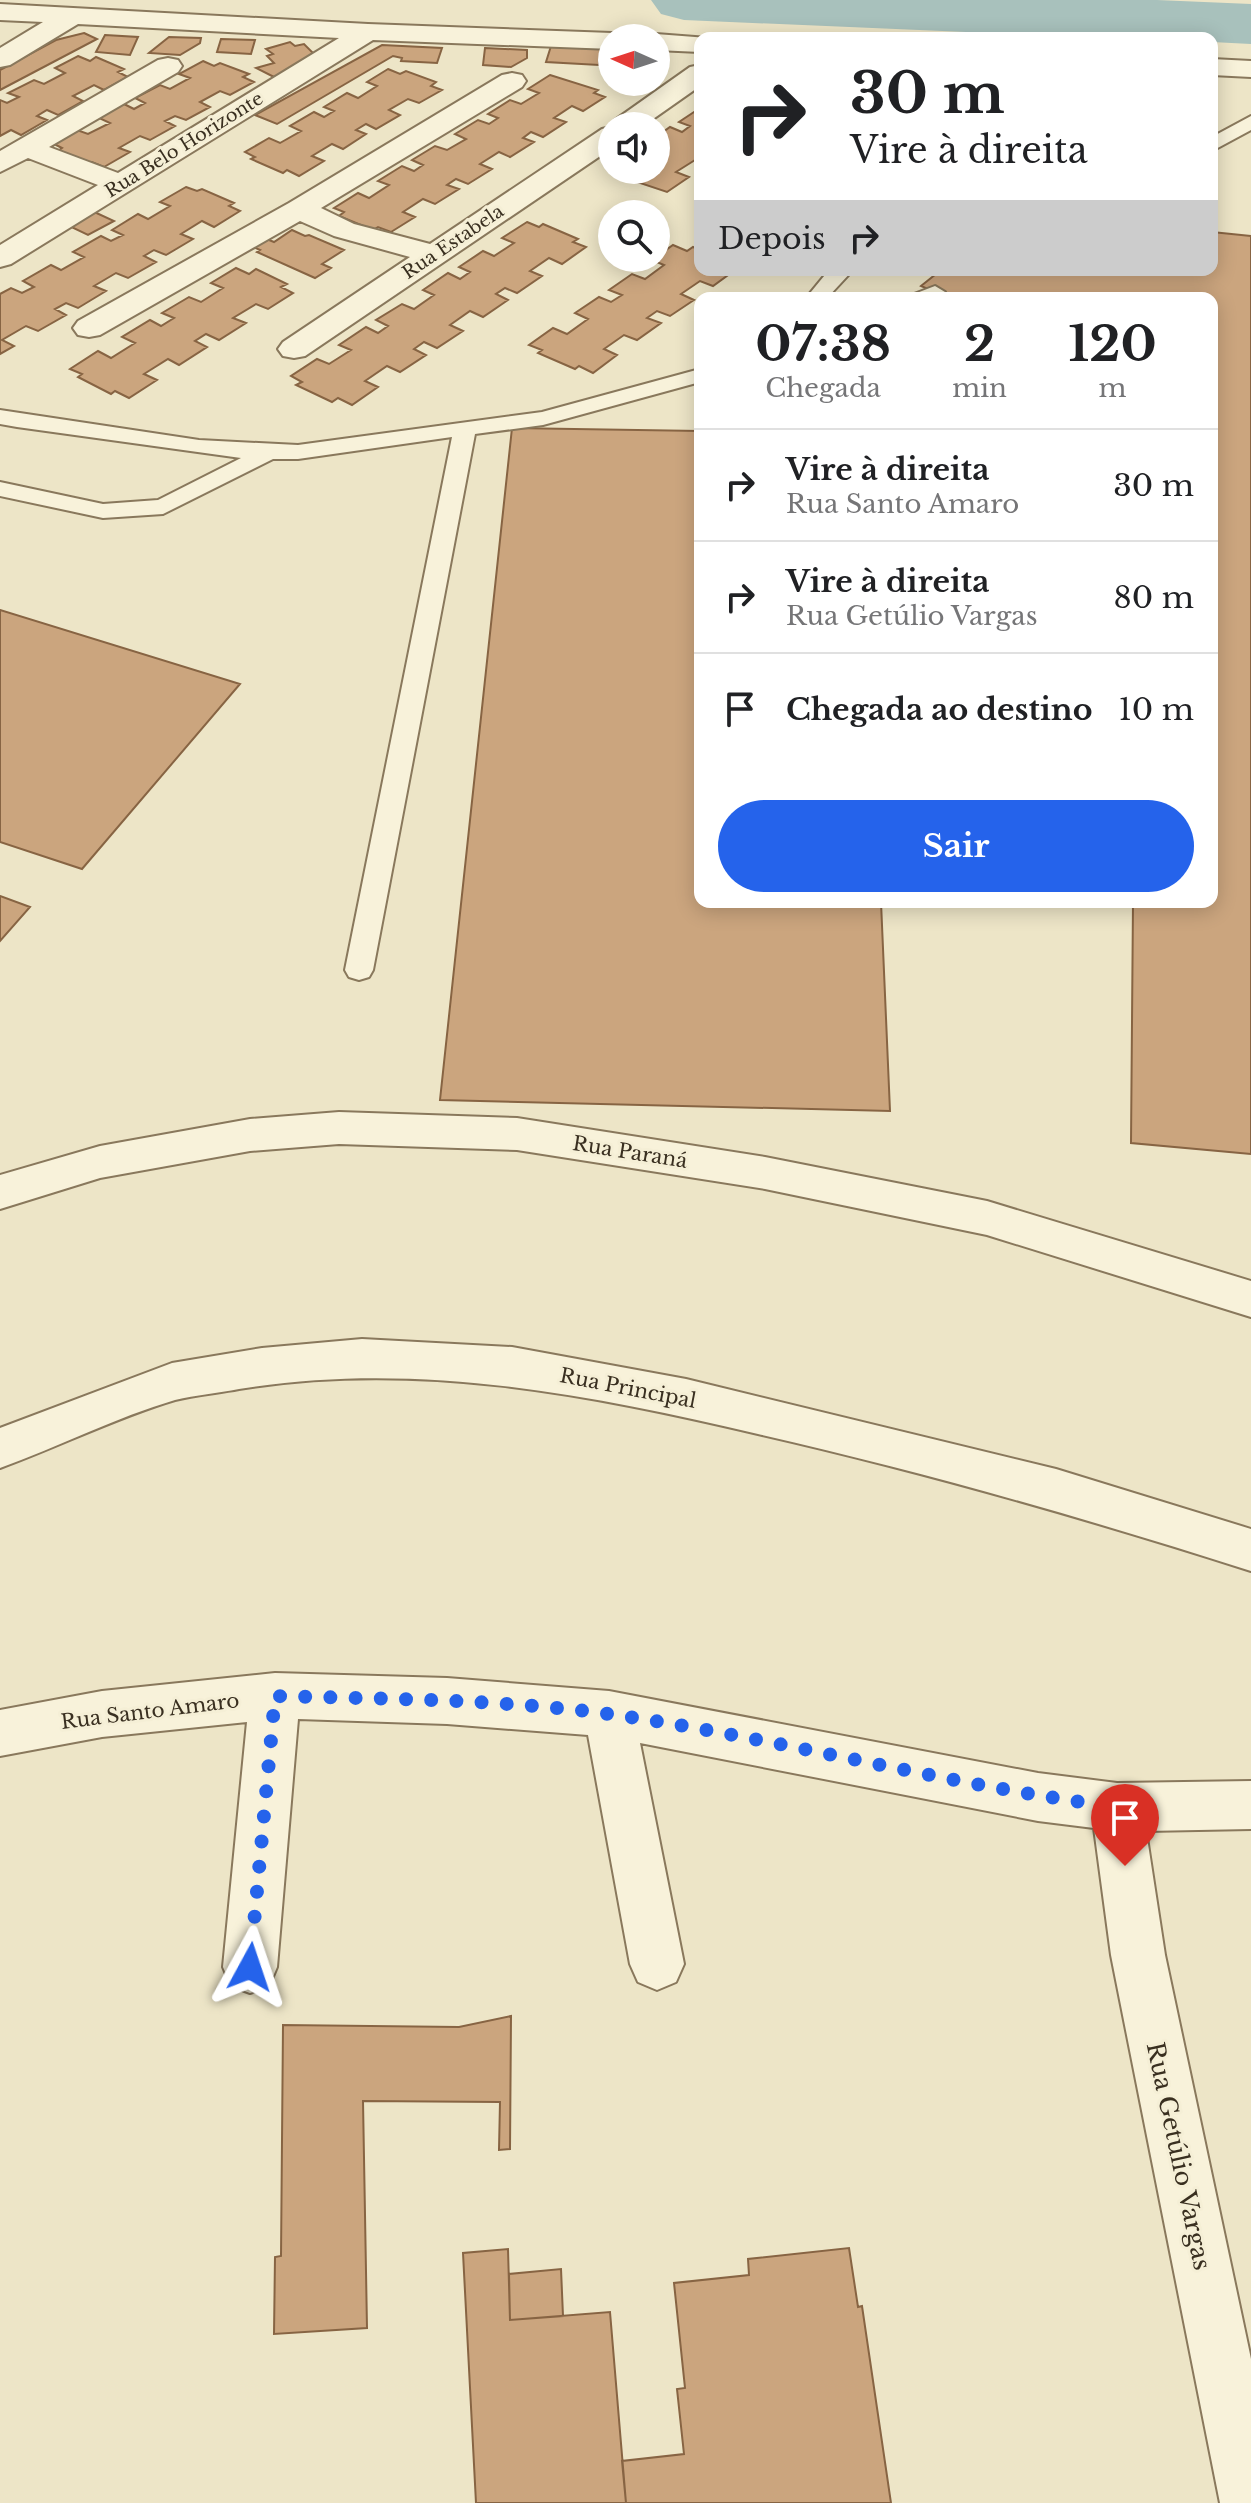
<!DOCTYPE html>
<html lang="pt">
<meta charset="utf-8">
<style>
body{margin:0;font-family:"Libre Baskerville",serif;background:#f2f2f2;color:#202124;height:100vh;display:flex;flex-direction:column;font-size:30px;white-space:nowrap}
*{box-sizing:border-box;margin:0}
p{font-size:26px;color:#757577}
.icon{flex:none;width:44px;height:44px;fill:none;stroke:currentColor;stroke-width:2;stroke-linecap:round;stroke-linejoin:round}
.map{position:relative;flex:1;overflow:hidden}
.side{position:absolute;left:694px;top:292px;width:524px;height:616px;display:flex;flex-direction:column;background:#fff;border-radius:16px;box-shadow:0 4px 20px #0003}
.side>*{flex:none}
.banner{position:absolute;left:694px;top:32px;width:524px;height:244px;border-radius:16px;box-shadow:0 4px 20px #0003;background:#fff;color:#202124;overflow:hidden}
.needle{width:52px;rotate:273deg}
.controls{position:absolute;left:598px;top:24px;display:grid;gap:16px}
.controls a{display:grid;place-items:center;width:72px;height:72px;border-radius:50%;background:#fff;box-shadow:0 4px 20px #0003;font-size:40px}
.pin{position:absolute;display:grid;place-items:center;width:68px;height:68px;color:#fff;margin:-82px -34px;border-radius:50% 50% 50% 0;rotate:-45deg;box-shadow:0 0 8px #0007}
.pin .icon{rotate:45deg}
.me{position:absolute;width:88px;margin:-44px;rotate:5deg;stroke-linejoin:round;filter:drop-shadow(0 0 6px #0008)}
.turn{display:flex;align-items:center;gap:28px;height:168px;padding:0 24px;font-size:36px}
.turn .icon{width:104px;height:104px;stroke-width:2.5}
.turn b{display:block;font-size:56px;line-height:68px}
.then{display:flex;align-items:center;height:76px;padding:0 24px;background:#0003;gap:16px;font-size:30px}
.eta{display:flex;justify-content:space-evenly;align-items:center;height:136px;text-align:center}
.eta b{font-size:48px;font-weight:800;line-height:56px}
.button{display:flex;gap:16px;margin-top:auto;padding:16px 24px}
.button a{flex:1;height:92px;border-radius:48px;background:#2563eb;color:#fff;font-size:32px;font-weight:800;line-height:92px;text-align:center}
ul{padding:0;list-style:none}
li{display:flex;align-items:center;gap:24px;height:112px;padding:0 24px;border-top:2px solid #e0e0e0}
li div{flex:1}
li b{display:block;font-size:30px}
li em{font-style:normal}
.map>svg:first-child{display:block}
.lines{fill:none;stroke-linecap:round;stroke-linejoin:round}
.river{fill:#a8c1bc;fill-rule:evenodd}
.building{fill:#cba57e;stroke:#876443;stroke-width:2}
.service-casing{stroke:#89785c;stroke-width:4}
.minor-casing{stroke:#89785c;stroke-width:4}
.service{fill:#f8f2da;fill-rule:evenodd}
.minor{fill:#f8f2da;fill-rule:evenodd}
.route{stroke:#2563eb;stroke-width:14;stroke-dasharray:0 25.2}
.labels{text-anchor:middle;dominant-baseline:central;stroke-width:6;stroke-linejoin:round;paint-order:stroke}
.far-street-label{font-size:18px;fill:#392f20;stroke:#f5efd6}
.street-label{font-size:20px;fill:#392f20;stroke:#f5efd6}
.near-street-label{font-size:24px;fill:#392f20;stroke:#f5efd6}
</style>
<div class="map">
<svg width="1251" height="2503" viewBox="0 0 1251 2503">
<rect width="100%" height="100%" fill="#ede5c7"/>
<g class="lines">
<!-- river -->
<path class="river" d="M 651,0 L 1157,0 L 1251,4 L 1251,44 L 1212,42 L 1212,38 L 1109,38 L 684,20 L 661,14 Z"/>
</g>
<!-- building -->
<path class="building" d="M 84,33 L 97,39 L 0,90 L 0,70 L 56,40 Z
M 105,35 L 138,37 L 130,55 L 96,52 Z
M 169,37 L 201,38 L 200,43 L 180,55 L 149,53 Z
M 221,39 L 255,40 L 251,54 L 217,52 Z
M 290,42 L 295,46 L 304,44 L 315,55 L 276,78 L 256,68 L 274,63 L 267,56 L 273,54 L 266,49 Z
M 382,45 L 442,48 L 437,63 L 401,61 L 402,58 L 393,56 L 277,124 L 255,115 Z
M 551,46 L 603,49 L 599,65 L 546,62 Z
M 485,48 L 527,50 L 527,58 L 511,67 L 483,65 Z
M 78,56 L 90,61 L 96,57 L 124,69 L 118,72 L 128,77 L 104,90 L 94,85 L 73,96 L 83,101 L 58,115 L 47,110 L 37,116 L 47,120 L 21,135 L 11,130 L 0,136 L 0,100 L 7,103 L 19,97 L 8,93 L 34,80 L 44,84 L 65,73 L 55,68 Z
M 203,61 L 214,66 L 220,63 L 249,74 L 243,77 L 254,82 L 230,95 L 220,91 L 200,102 L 210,107 L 186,120 L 175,116 L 165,121 L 175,126 L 150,140 L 140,136 L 119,148 L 130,152 L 104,167 L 92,162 L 88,164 L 58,151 L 62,148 L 52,143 L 77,130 L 88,134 L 110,123 L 99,118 L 124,104 L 134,109 L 145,103 L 135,98 L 160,85 L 170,89 L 190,78 L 179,74 Z
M 388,69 L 400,74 L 406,71 L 436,82 L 431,86 L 442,90 L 419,103 L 408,99 L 389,110 L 400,115 L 376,129 L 366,124 L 356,130 L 366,134 L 343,149 L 332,144 L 312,156 L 324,161 L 299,176 L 287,170 L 283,173 L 251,159 L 255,157 L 245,152 L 269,138 L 280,143 L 301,131 L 290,126 L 314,112 L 324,117 L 334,111 L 324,107 L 347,93 L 358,98 L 377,86 L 367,82 Z
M 550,75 L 598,90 L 594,93 L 605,97 L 583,111 L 572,106 L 554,118 L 566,122 L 543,137 L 531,132 L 523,138 L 534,142 L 510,157 L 499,152 L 480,164 L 492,169 L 468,184 L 456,179 L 447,185 L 459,189 L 435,204 L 423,199 L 403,212 L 415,217 L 391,232 L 378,227 L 373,230 L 339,216 L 344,212 L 334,208 L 358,193 L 369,198 L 389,185 L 378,181 L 402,166 L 414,171 L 423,165 L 412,160 L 435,146 L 447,150 L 466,139 L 455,134 L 478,120 L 489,124 L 498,118 L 488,114 L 510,100 L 521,104 L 539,93 L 528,89 Z
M 700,108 L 700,162 L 695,160 L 676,172 L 689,177 L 667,192 L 616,175 L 619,173 L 613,170 L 656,170 L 656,149 L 661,146 L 656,145 L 656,137 L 670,127 L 682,132 L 690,126 L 679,122 Z
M 186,187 L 197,191 L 202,189 L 234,203 L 229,206 L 240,211 L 214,227 L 202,221 L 181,234 L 193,239 L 166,255 L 154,250 L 144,256 L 156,262 L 128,278 L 116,273 L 94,286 L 106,291 L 78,308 L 66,303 L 55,309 L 66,315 L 38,331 L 26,326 L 2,340 L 14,346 L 0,354 L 0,294 L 11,288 L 22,293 L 34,287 L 23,281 L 51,265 L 61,270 L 84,257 L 73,252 L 101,236 L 111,241 L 123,235 L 112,230 L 138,214 L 148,219 L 170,206 L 160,202 Z
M 90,210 L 114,221 L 88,235 L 65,224 Z
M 527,222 L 539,227 L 543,224 L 578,239 L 573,242 L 586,247 L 562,264 L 549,258 L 530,271 L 542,276 L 517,293 L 505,288 L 496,294 L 508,300 L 483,317 L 470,311 L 450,325 L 463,331 L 437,348 L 424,342 L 414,349 L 426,355 L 400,372 L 387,366 L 365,381 L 378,387 L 352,405 L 338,398 L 332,402 L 296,385 L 302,382 L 291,376 L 317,359 L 329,364 L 351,350 L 339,345 L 366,327 L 378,333 L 388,326 L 376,320 L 402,304 L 414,309 L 434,295 L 423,290 L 448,273 L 460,279 L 470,272 L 459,267 L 483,251 L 494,256 L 514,243 L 502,238 Z
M 292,230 L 305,236 L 309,235 L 344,250 L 322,264 L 331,268 L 315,278 L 257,252 L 260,250 L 249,245 L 262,237 L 274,242 Z
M 1212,232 L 1251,236 L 1251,1154 L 1131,1143 L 1133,902 L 1212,902 L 1212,298 L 934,298 L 935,292 L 921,286 L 941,270 L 1212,270 Z
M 673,245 L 687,251 L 693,247 L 700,250 L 700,270 L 735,270 L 713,286 L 700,281 L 681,294 L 694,300 L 670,316 L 657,311 L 647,318 L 661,323 L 637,340 L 624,335 L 604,349 L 617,355 L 593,373 L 579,366 L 575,369 L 538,353 L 542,350 L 529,345 L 553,328 L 567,334 L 588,319 L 575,313 L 599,297 L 611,302 L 622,295 L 609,290 L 632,274 L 645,279 L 664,265 L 652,260 Z
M 236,268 L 249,274 L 256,269 L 287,284 L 281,287 L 293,293 L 268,309 L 256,304 L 233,318 L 246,323 L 219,340 L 206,334 L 195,341 L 207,347 L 179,365 L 168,359 L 144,374 L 157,380 L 129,398 L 115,391 L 111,394 L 78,377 L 82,374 L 70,369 L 98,351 L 111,358 L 135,343 L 122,337 L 150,320 L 161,326 L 174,318 L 162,313 L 189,297 L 201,302 L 223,288 L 211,283 Z
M 700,415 L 700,902 L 881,902 L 890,1111 L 440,1100 L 512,428 L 700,431 Z
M 0,610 L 240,684 L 82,869 L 0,842 Z
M 0,896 L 30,907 L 0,941 Z
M 511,2016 L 510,2149 L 499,2150 L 500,2102 L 363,2101 L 367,2328 L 274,2334 L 275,2257 L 281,2256 L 283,2025 L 459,2027 Z
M 849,2248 L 858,2307 L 862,2306 L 891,2503 L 626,2503 L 622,2461 L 684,2454 L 677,2389 L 685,2388 L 674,2283 L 749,2275 L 748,2259 Z
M 508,2249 L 510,2320 L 610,2312 L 626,2503 L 476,2503 L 463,2253 Z
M 561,2269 L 563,2316 L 510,2320 L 509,2274 Z"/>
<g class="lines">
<defs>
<path id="service" d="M 1251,116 L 1251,130 L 1212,151 L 1212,137 Z
M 829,270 L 853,270 L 827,298 L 806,298 Z
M 935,286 L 945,292 L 942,296 L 911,298 L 914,294 Z
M 700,369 L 700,382 L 543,425 L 475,434 L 373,970 L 369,977 L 359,980 L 349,977 L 345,970 L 452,437 L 298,459 L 273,459 L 163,514 L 103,518 L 0,496 L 0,482 L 103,504 L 158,500 L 241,458 L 17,427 L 0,424 L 0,410 L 199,440 L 298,445 L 542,412 Z"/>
<path id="minor" d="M 0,4 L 368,24 L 612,33 L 623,38 L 612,38 L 612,49 L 373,40 L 11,264 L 0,267 L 0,245 L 98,185 L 28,158 L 0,172 L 0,151 L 158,60 L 168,58 L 178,60 L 182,66 L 178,72 L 49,147 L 118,173 L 339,38 L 78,24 L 10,65 L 0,67 L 0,48 L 43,22 L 0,20 Z
M 656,34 L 708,38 L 700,38 L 700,52 L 656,50 L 656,38 L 645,38 Z
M 1212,59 L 1251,61 L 1251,77 L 1212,75 Z
M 700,65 L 700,86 L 643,126 L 612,126 L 612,148 L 305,356 L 294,358 L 283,356 L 278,349 L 283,342 L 410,257 L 334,236 L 300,221 L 100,335 L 89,337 L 78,335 L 73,328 L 78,321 L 289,203 L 502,75 L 512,73 L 522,75 L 526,81 L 522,87 L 321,208 L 354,224 L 430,244 L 602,129 L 611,127 L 615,120 L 690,67 Z
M 339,1112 L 517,1118 L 765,1157 L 987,1201 L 1251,1281 L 1251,1317 L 987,1235 L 765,1189 L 517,1150 L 339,1144 L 250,1151 L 100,1178 L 0,1209 L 0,1175 L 100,1146 L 250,1119 Z
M 362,1339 L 512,1347 L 686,1379 L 1056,1469 L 1251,1529 L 1251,1571 C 1088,1519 925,1472 758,1434 C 587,1394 415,1360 239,1389 C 218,1393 196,1395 175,1400 C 117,1417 58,1447 0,1468 L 0,1428 L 172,1363 L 262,1348 Z
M 275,1673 L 447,1678 L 609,1691 L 1038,1773 L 1117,1783 L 1251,1781 L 1251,1829 L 1146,1831 L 1165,1955 L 1251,2359 L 1251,2503 L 1220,2503 L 1111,1955 L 1094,1828 L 1038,1821 L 640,1743 L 684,1964 L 676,1982 L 657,1990 L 638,1982 L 630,1964 L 588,1735 L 447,1724 L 298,1719 L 277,1967 L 269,1986 L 250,1993 L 231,1986 L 223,1967 L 247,1722 L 102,1737 L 0,1756 L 0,1710 L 102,1691 Z"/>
</defs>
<!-- service casing -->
<use href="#service" class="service-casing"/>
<!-- minor casing -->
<use href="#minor" class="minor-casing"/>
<!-- service -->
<use href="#service" class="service"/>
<!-- minor -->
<use href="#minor" class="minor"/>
</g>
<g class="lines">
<!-- route -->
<path class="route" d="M 250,1967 L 275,1696 C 386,1699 499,1699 609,1714 C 779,1738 946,1785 1117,1807 L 1125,1866"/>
</g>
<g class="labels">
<!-- far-street labels -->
<g class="far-street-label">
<text transform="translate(184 145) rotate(-32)">Rua Belo Horizonte</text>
<text transform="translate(453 242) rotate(-34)">Rua Estabela</text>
</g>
<!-- street labels -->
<g class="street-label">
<text transform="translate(630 1152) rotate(9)">Rua Paraná</text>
<text transform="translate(628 1388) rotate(11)">Rua Principal</text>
<text transform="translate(150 1711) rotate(-7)">Rua Santo Amaro</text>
</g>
<!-- near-street labels -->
<g class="near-street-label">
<text transform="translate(1179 2156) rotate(78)">Rua Getúlio Vargas</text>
</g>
</g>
</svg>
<div class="controls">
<a><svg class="needle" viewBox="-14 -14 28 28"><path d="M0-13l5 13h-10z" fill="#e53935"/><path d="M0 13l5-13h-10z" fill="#757577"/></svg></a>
<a><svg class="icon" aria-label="sound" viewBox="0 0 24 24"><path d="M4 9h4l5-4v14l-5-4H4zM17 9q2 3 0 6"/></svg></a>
<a><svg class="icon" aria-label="search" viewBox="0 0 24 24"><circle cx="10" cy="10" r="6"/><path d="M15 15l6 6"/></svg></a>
</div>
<div class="pin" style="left:1125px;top:1866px;background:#d93025"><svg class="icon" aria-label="arrive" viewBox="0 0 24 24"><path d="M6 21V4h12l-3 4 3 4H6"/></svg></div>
<svg class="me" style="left:250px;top:1967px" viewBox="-20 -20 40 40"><path d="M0-17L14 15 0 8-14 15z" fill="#2563eb" stroke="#fff" stroke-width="4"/></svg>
<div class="banner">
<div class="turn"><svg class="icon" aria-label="right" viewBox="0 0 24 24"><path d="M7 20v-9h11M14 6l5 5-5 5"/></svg><div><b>30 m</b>Vire à direita</div></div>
<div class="then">Depois<svg class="icon" aria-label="right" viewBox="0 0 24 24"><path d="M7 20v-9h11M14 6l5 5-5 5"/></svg></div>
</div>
<section class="side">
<div class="eta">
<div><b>07:38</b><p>Chegada</p></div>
<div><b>2</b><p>min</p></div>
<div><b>120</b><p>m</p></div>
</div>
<ul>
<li><svg class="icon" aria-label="right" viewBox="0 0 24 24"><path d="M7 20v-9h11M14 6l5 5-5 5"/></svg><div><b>Vire à direita</b><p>Rua Santo Amaro</p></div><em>30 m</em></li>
<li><svg class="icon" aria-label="right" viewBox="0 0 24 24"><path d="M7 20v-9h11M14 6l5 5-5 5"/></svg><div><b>Vire à direita</b><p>Rua Getúlio Vargas</p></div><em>80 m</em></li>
<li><svg class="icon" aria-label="arrive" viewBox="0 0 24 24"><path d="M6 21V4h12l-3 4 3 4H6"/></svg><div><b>Chegada ao destino</b></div><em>10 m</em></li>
</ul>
<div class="button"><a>Sair</a></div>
</section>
</div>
